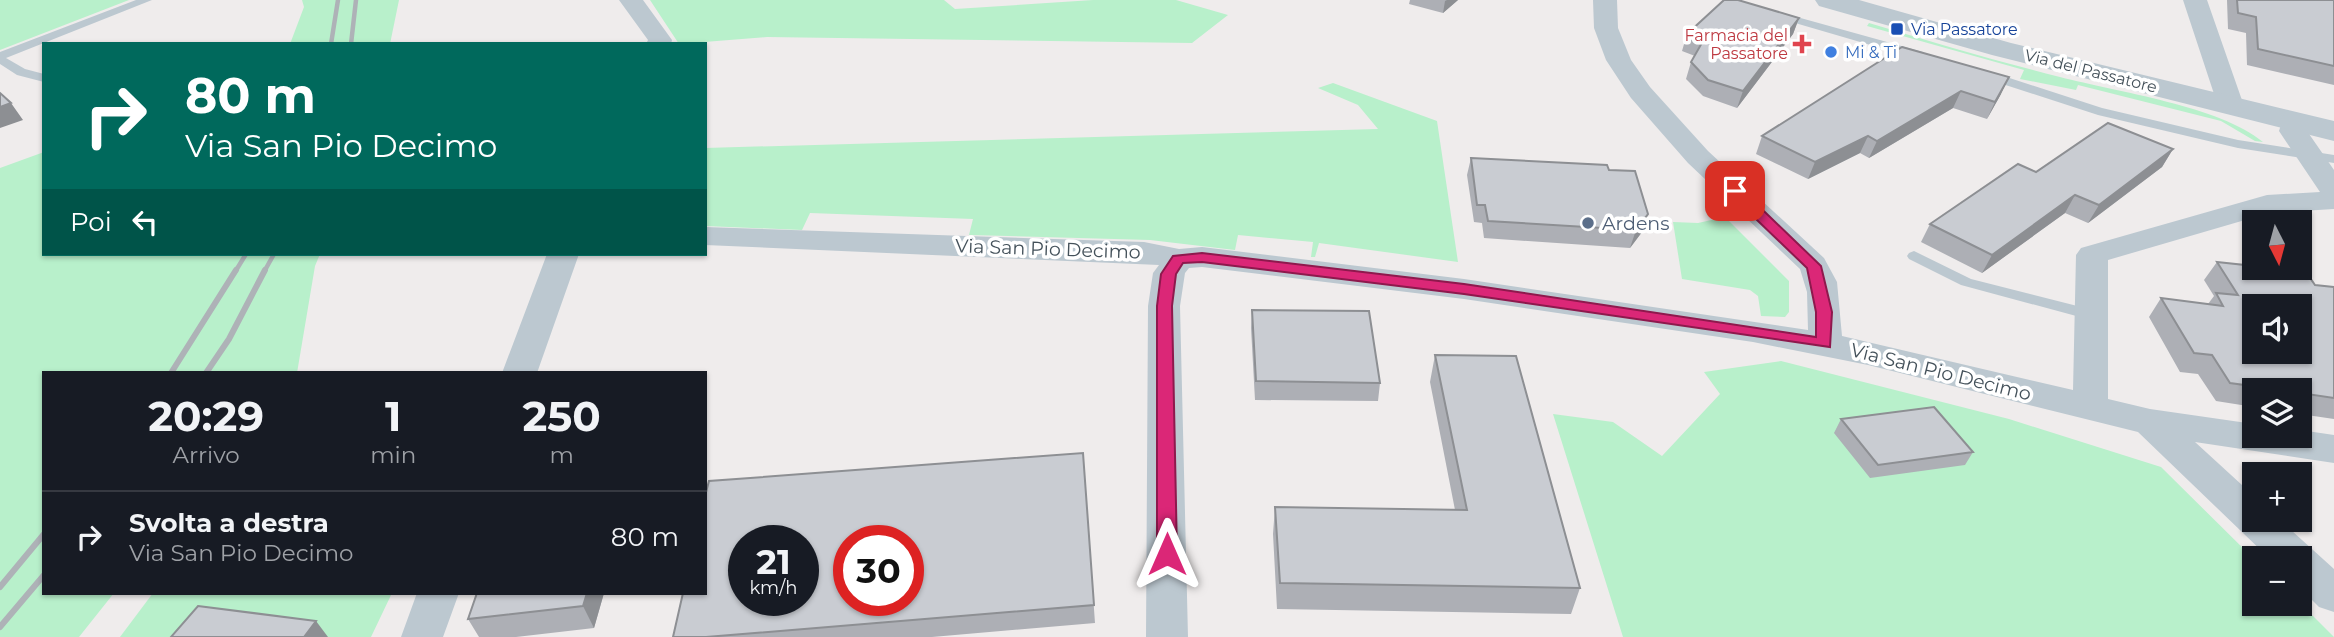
<!DOCTYPE html>
<html lang="it">
<meta charset="utf-8">
<style>
body{margin:0;font-family:Montserrat,sans-serif;background:#242831;color:#f1f3f6;height:100vh;display:flex;flex-direction:column;font-size:26px;white-space:nowrap}
*{box-sizing:border-box;margin:0}
p{font-size:23px;color:#9ea1a6}
.icon{flex:none;width:38px;height:38px;fill:none;stroke:currentColor;stroke-width:2;stroke-linecap:round;stroke-linejoin:round}
.map{position:relative;flex:1;overflow:hidden}
.panel{position:absolute;left:42px;top:371px;width:665px;height:224px;display:flex;flex-direction:column;background:#171b24;border-radius:0px;box-shadow:0 2px 5px #0004}
.panel>*{flex:none}
.hud{position:absolute;left:42px;top:42px;width:665px;height:214px;border-radius:0px;box-shadow:0 2px 5px #0004;background:#00695c;color:#fff;overflow:hidden}
.needle{width:46px;rotate:174deg}
.fabs{position:absolute;left:2242px;top:210px;display:grid;gap:14px}
.fabs a{display:grid;place-items:center;width:70px;height:70px;border-radius:0px;background:#171b24;box-shadow:0 2px 5px #0004;font-size:35px}
.speed{position:absolute;left:728px;top:525px;display:flex;gap:14px;font-size:35px;font-weight:700;text-align:center}
.speed>*{display:grid;place-content:center;width:91px;height:91px;border-radius:50%;background:#171b24;box-shadow:0 2px 5px #0004;line-height:1}
.speed small{font-size:18px;font-weight:400}
.speed .limit{border:10px solid #d22;background:#fff;color:#111}
.pin{position:absolute;display:grid;place-items:center;width:60px;height:60px;color:#fff;margin:-30px;border-radius:14px;box-shadow:0 4px 10px #0006}
.me{position:absolute;width:77px;margin:-38px;rotate:0deg;stroke-linejoin:round;filter:drop-shadow(0 0 5px #0008)}
.turn{display:flex;align-items:center;gap:24px;height:147px;padding:0 28px;font-size:32px}
.turn .icon{width:91px;height:91px;stroke-width:2.5}
.turn b{display:block;font-size:49px;line-height:60px}
.then{display:flex;align-items:center;height:66px;padding:0 28px;background:#0003;gap:14px;font-size:26px}
.eta{display:flex;justify-content:space-evenly;align-items:center;height:119px;text-align:center}
.eta b{font-size:42px;font-weight:700;line-height:49px}
ul{padding:0;list-style:none}
li{display:flex;align-items:center;gap:21px;height:91px;padding:0 28px;border-top:2px solid #363941}
li div{flex:1}
li b{display:block;font-size:26px}
li em{font-style:normal}
.map>svg:first-child{display:block}
.green{fill:#b8f0cb}
.lines{fill:none;stroke-linecap:round;stroke-linejoin:round}
.service{fill:#bcc8d0;fill-rule:evenodd}
.minor{fill:#bcc8d0;fill-rule:evenodd}
.tertiary{fill:#bcc8d0;fill-rule:evenodd}
.rail-far1{stroke:#aeb2b7;stroke-width:4.5}
.rail{stroke:#aeb2b7;stroke-width:6}
.wall{fill:#adafb5}
.shaded-wall{fill:#8d8f93}
.building{fill:#c9ccd2;stroke:#8d8f93;stroke-width:2;fill-rule:evenodd}
.route{fill:#db2777;stroke:#8e194d;stroke-width:2}
.transit-dot{fill:#1a4fb4;stroke:#fff;stroke-width:2.5}
.health-dot{fill:#e0444e;stroke:#fff;stroke-width:2.5}
.shop-dot{fill:#3f7fe0;stroke:#fff;stroke-width:2.5}
.service-dot{fill:#5c6f8a;stroke:#fff;stroke-width:2.5}
.labels{text-anchor:middle;dominant-baseline:central;stroke-width:7;stroke-linejoin:round;paint-order:stroke}
.far-transit-label{font-size:16px;fill:#164399;stroke:#fff;text-anchor:start}
.far-health-label{font-size:16px;fill:#be3a42;stroke:#fff;text-anchor:end}
.far-shop-label{font-size:16px;fill:#366cbe;stroke:#fff;text-anchor:start}
.far-street-label{font-size:16px;fill:#44515a;stroke:#fff}
.service-label{font-size:19px;fill:#4e5e75;stroke:#fff;text-anchor:start}
.street-label{font-size:19px;fill:#44515a;stroke:#fff}
</style>
<div class="map">
<svg width="2334" height="637" viewBox="0 0 2334 637">
<rect width="100%" height="100%" fill="#efecec"/>
<!-- green -->
<path class="green" d="M 0,0 L 129,0 L 0,50 Z
M 302,0 L 399,0 L 390,44 L 290,44 L 304,7 Z
M 650,0 L 944,0 L 955,9 L 1093,0 L 1176,0 L 1228,15 L 1192,43 L 767,37 L 679,44 Z
M 1869,23 C 1932,42 1996,61 2060,77 C 2117,92 2220,106 2263,142 L 2255,141 L 2221,121 L 2078,85 L 2076,90 L 2020,79 L 2024,70 L 1867,26 Z
M 1333,83 L 1437,121 L 1458,262 L 1319,243 L 1315,257 L 1311,257 L 1313,242 L 1238,235 L 1235,250 L 1150,240 L 969,235 L 973,219 L 810,213 L 802,230 L 705,226 L 705,148 L 1378,129 L 1358,105 L 1318,88 Z
M 44,152 L 44,254 L 320,254 L 315,266 L 297,373 L 44,373 L 44,593 L 114,593 L 79,637 L 0,637 L 0,168 Z
M 1725,217 L 1789,281 L 1789,312 L 1785,317 L 1761,316 L 1758,296 L 1750,290 L 1682,279 L 1673,222 L 1698,223 Z
M 1781,361 L 2009,419 L 2161,467 L 2254,559 L 2254,604 L 2300,603 L 2334,637 L 1623,637 L 1553,414 L 1613,422 L 1662,456 L 1720,394 L 1704,372 Z
M 153,593 L 392,593 L 371,637 L 120,637 Z"/>
<g class="lines">
<!-- service -->
<path class="service" d="M 136,0 L 152,0 L 6,58 L 25,69 L 44,74 L 44,82 L 17,75 L 0,64 L 0,52 Z
M 1779,12 L 1923,52 L 1925,55 L 1923,58 L 1915,58 L 1775,17 L 1773,15 Z
M 1988,71 L 2102,108 L 2238,140 L 2334,155 L 2334,163 L 2238,148 L 2098,115 L 1984,78 L 1982,75 Z
M 1914,251 L 1971,279 L 2097,311 L 2099,315 L 2091,320 L 1961,285 L 1909,259 L 1907,256 L 1909,253 Z"/>
<!-- minor -->
<path class="minor" d="M 619,0 L 643,0 L 672,40 L 671,44 L 646,44 L 648,40 Z
M 1593,0 L 1617,0 L 1618,28 L 1631,60 L 1650,87 L 1708,151 L 1824,258 L 1837,282 L 1842,336 L 2073,390 L 2076,255 L 2081,248 L 2267,195 L 2320,192 L 2279,131 L 2284,115 L 2304,115 L 2308,121 L 2307,131 L 2334,170 L 2334,209 L 2269,213 L 2108,260 L 2108,399 L 2150,409 L 2254,424 L 2254,436 L 2300,436 L 2300,430 L 2334,435 L 2334,463 L 2195,442 L 2254,496 L 2254,520 L 2280,520 L 2334,569 L 2334,612 L 2319,607 L 2300,588 L 2300,558 L 2269,558 L 2138,432 L 1868,365 L 1753,342 L 1464,299 L 1202,267 L 1189,268 L 1185,273 L 1180,306 L 1188,637 L 1146,637 L 1148,306 L 1153,273 L 1159,265 L 705,245 L 705,227 L 1144,242 L 1179,249 L 1202,247 L 1464,279 L 1808,330 L 1807,292 L 1800,269 L 1688,163 L 1631,98 L 1606,60 L 1594,28 Z
M 2183,0 L 2207,0 L 2244,106 L 2240,112 L 2222,112 L 2218,106 Z
M 547,254 L 579,254 L 537,373 L 502,373 Z
M 417,593 L 459,593 L 443,637 L 401,637 Z"/>
<!-- tertiary -->
<path class="tertiary" d="M 1815,0 L 1859,0 L 2011,43 L 2334,121 L 2334,141 L 1992,55 L 1819,6 Z"/>
<!-- rail-far1 -->
<path class="rail-far1" d="M 331,44 L 338,0
M 351,44 L 356,0
M 235,272 L 246,254
M 264,272 L 274,254"/>
<!-- rail -->
<path class="rail" d="M 171,373 L 236,270
M 206,373 L 229,339 L 265,270
M 0,587 L 44,534
M 0,627 L 44,575"/>
</g>
<!-- wall -->
<path class="wall" d="M 1410,0 L 1458,0 L 1443,13 L 1409,4 Z
M 2227,0 L 2334,0 L 2334,85 L 2247,65 L 2246,33 L 2228,29 Z
M 1799,18 L 1793,34 L 1737,108 L 1703,96 L 1686,79 L 1691,62 L 1695,56 L 1682,51 L 1687,34 Z
M 1902,47 L 2001,94 L 1987,119 L 1953,108 L 1869,158 L 1860,153 L 1808,179 L 1756,154 L 1762,136 Z
M 2173,149 L 2162,167 L 2088,223 L 2065,213 L 1982,273 L 1921,242 L 1930,224 L 2036,172 Z
M 1471,158 L 1609,170 L 1648,214 L 1642,232 L 1630,248 L 1484,238 L 1482,223 L 1474,222 L 1467,175 Z
M 2217,262 L 2315,285 L 2334,287 L 2334,419 L 2300,414 L 2300,390 L 2254,390 L 2254,407 L 2216,401 L 2198,374 L 2180,372 L 2149,317 L 2161,298 L 2208,304 L 2214,296 L 2204,280 Z
M 1252,310 L 1380,383 L 1378,401 L 1255,400 L 1251,328 Z
M 1435,355 L 1580,588 L 1571,614 L 1277,609 L 1273,534 L 1275,507 L 1455,510 L 1430,382 Z
M 1841,419 L 1973,452 L 1965,465 L 1870,478 L 1834,433 Z
M 1083,453 L 1095,623 L 932,637 L 673,637 Z
M 604,593 L 594,628 L 516,637 L 479,637 L 468,619 Z"/>
<!-- shaded-wall -->
<path class="shaded-wall" d="M 1447,0 L 1458,0 L 1443,13 L 1445,1 Z
M 1799,18 L 1793,34 L 1737,108 L 1743,91 Z
M 2009,77 L 2001,94 L 1987,119 L 1995,102 Z
M 1961,91 L 1953,108 L 1869,158 L 1877,141 Z
M 11,103 L 23,120 L 0,128 L 0,107 Z
M 1868,136 L 1860,153 L 1808,179 L 1815,162 Z
M 2173,149 L 2162,167 L 2088,223 L 2099,205 Z
M 2075,195 L 2065,213 L 1982,273 L 1992,255 Z
M 1648,214 L 1642,232 L 1630,248 L 1636,230 Z
M 587,593 L 604,593 L 594,628 L 583,606 Z
M 316,621 L 328,637 L 304,637 Z"/>
<!-- building -->
<path class="building" d="M 1724,0 L 1738,0 L 1799,18 L 1743,91 L 1708,80 L 1691,62 L 1703,41 L 1687,34 Z
M 2237,0 L 2334,0 L 2334,66 L 2258,49 L 2256,17 L 2238,13 Z
M 1902,47 L 2009,77 L 1995,102 L 1961,91 L 1877,141 L 1868,136 L 1815,162 L 1762,136 Z
M 0,93 L 11,103 L 0,107 Z
M 2108,123 L 2173,149 L 2099,205 L 2075,195 L 1992,255 L 1930,224 L 2018,164 L 2036,172 Z
M 1471,158 L 1607,165 L 1609,170 L 1635,171 L 1648,214 L 1636,230 L 1488,221 L 1485,205 L 1477,205 Z
M 2217,262 L 2254,266 L 2254,268 L 2267,268 L 2306,272 L 2315,285 L 2334,287 L 2334,398 L 2300,393 L 2300,390 L 2281,390 L 2230,383 L 2212,355 L 2194,353 L 2161,298 L 2223,306 L 2216,293 L 2238,295 ZM 2254,306 L 2300,306 L 2300,352 L 2254,352 Z
M 1252,310 L 1369,311 L 1380,383 L 1256,381 Z
M 1435,355 L 1516,356 L 1580,588 L 1280,583 L 1275,507 L 1467,510 Z
M 1934,407 L 1973,452 L 1878,465 L 1841,419 Z
M 1083,453 L 1094,605 L 706,637 L 673,637 L 683,593 L 705,593 L 705,496 L 709,481 ZM 744,541 L 803,541 L 803,600 L 744,600 ZM 849,541 L 908,541 L 908,600 L 849,600 Z
M 477,593 L 587,593 L 583,606 L 468,619 Z
M 198,606 L 316,621 L 304,637 L 171,637 Z"/>
<!-- route -->
<path class="route" d="M 1735,187 L 1740,188 L 1821,266 L 1832,312 L 1830,347 L 1464,294 L 1202,262 L 1183,263 L 1176,274 L 1172,306 L 1177,554 L 1174,560 L 1160,560 L 1157,554 L 1157,306 L 1161,274 L 1173,256 L 1202,253 L 1464,284 L 1816,337 L 1816,312 L 1807,268 L 1730,194 L 1728,191 Z"/>
<!-- markers -->
<rect class="transit-dot" x="1890" y="22" width="14" height="14" rx="3.5"/>
<path class="health-dot" d="M1798.5 33.5h7v7h7v7h-7v7h-7v-7h-7v-7h7z"/>
<circle class="shop-dot" cx="1831" cy="52" r="7"/>
<circle class="service-dot" cx="1588" cy="223" r="7"/>
<g class="labels">
<!-- far-transit labels -->
<g class="far-transit-label">
<text x="1911" y="29">Via Passatore</text>
</g>
<!-- far-health labels -->
<g class="far-health-label">
<text x="1788" y="35">Farmacia del<tspan x="1788" dy="18">Passatore</tspan></text>
</g>
<!-- far-shop labels -->
<g class="far-shop-label">
<text x="1845" y="52">Mi &amp; Ti</text>
</g>
<!-- far-street labels -->
<g class="far-street-label">
<text transform="translate(2091 71) rotate(14)">Via del Passatore</text>
</g>
<!-- service labels -->
<g class="service-label">
<text x="1602" y="223">Ardens</text>
</g>
<!-- street labels -->
<g class="street-label">
<text transform="translate(1048 249) rotate(2)">Via San Pio Decimo</text>
<text transform="translate(1941 372) rotate(14)">Via San Pio Decimo</text>
</g>
</g>
</svg>
<div class="fabs">
<a><svg class="needle" viewBox="-14 -14 28 28"><path d="M0-13l5 13h-10z" fill="#e53935"/><path d="M0 13l5-13h-10z" fill="#9ea1a6"/></svg></a>
<a><svg class="icon" aria-label="sound" viewBox="0 0 24 24"><path d="M4 9h4l5-4v14l-5-4H4zM17 9q2 3 0 6"/></svg></a>
<a><svg class="icon" aria-label="layers" viewBox="0 0 24 24"><path d="M12 4l9 5-9 5-9-5zM3 14l9 5 9-5"/></svg></a>
<a>+</a>
<a>−</a>
</div>
<div class="speed"><div>21<small>km/h</small></div><div class="limit">30</div></div>
<div class="pin" style="left:1735px;top:191px;background:#d93025"><svg class="icon" aria-label="arrive" viewBox="0 0 24 24"><path d="M6 21V4h12l-3 4 3 4H6"/></svg></div>
<svg class="me" style="left:1167px;top:554px" viewBox="-20 -20 40 40"><path d="M0-17L14 15 0 8-14 15z" fill="#db2777" stroke="#fff" stroke-width="4"/></svg>
<div class="hud">
<div class="turn"><svg class="icon" aria-label="right" viewBox="0 0 24 24"><path d="M7 20v-9h11M14 6l5 5-5 5"/></svg><div><b>80 m</b>Via San Pio Decimo</div></div>
<div class="then">Poi<svg class="icon" aria-label="left" viewBox="0 0 24 24"><path d="M17 20v-9H6M10 6l-5 5 5 5"/></svg></div>
</div>
<section class="panel">
<div class="eta">
<div><b>20:29</b><p>Arrivo</p></div>
<div><b>1</b><p>min</p></div>
<div><b>250</b><p>m</p></div>
</div>
<ul>
<li><svg class="icon" aria-label="right" viewBox="0 0 24 24"><path d="M7 20v-9h11M14 6l5 5-5 5"/></svg><div><b>Svolta a destra</b><p>Via San Pio Decimo</p></div><em>80 m</em></li>
</ul>
</section>
</div>
